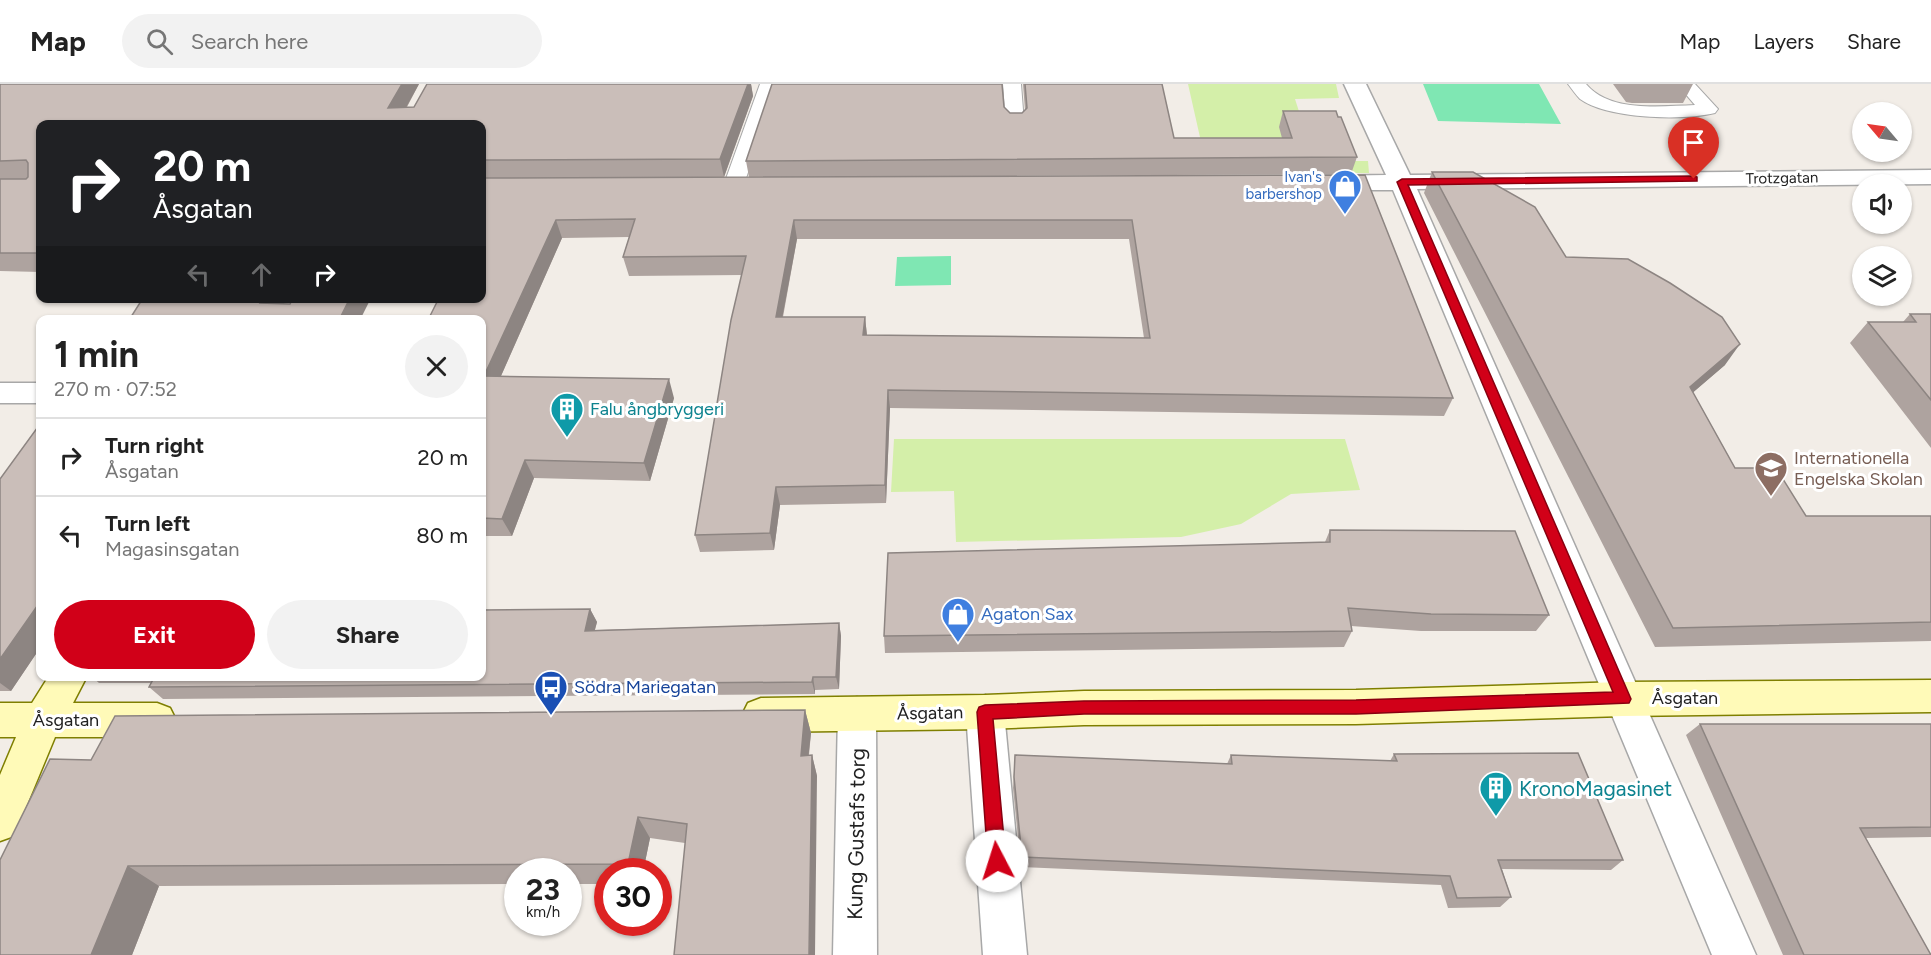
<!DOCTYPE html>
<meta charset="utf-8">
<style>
body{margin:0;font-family:Figtree,sans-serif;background:#f2f2f2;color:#222;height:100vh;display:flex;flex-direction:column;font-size:22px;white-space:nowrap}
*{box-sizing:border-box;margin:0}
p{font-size:20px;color:#767676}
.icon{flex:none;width:33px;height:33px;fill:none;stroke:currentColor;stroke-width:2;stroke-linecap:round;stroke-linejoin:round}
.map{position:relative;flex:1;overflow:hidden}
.panel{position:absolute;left:36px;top:231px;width:450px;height:366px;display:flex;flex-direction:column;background:#fff;border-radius:12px;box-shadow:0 2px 4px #0004}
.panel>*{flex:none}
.top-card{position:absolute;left:36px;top:36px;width:450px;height:183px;border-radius:12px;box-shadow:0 2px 4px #0004;background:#202124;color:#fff;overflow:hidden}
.needle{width:39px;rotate:299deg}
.controls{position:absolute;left:1852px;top:18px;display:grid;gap:12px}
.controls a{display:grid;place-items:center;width:60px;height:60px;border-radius:50%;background:#fff;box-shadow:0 2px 4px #0004;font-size:30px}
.speed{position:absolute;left:504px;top:774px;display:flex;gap:12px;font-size:30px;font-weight:700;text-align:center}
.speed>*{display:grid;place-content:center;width:78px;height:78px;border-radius:50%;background:#fff;box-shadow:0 2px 4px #0004;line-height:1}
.speed small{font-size:15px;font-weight:400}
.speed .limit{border:9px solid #d22;background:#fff;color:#111}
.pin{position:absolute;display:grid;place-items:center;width:51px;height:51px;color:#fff;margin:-62px -26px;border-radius:50% 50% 50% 0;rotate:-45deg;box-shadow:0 0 6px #0007}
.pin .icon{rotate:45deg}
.me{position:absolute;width:66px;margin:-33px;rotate:355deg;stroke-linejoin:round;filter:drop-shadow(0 0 4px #0008)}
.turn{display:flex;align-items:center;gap:21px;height:126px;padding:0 18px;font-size:27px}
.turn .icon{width:78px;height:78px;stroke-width:2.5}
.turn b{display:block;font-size:42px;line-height:51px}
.lanes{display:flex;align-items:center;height:57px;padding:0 18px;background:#0003;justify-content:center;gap:30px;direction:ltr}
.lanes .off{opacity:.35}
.round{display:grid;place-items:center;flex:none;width:63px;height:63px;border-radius:32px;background:#f2f2f2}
.headline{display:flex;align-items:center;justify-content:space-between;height:102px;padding:0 18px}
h1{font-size:36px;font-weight:700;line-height:45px}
.primary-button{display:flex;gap:12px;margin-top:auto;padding:12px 18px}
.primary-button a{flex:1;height:69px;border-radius:36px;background:#d10018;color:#fff;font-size:24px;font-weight:700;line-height:69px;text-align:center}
.primary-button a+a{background:#f2f2f2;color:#222}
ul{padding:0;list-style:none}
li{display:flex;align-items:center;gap:18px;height:78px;padding:0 18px;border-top:2px solid #e0e0e0}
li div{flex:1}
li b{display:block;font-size:22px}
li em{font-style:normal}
header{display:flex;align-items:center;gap:36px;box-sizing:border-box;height:84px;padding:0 30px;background:#fff;border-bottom:2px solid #e0e0e0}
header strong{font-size:28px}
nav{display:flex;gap:33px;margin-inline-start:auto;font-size:21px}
.search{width:420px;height:54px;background:#f2f2f2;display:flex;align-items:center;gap:15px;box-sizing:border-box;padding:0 21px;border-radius:33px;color:#767676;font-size:22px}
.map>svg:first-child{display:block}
.grass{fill:#d4efa9}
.pitch{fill:#7fe7b3}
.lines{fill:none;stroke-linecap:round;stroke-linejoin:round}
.lane-casing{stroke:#a8a8a8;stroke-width:2}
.street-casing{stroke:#a8a8a8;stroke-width:3}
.secondary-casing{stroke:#7f7f00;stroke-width:3}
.lane{fill:#fff;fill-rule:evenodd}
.street{fill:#fff;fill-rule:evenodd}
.secondary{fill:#fffab8;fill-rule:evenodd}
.wall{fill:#aea39f;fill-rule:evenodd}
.shaded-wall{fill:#8d8582}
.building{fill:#cabeb9;stroke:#8d8582;stroke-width:1.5;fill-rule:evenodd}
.route{fill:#d10018;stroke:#880010;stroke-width:1.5}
.labels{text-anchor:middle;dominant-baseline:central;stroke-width:6;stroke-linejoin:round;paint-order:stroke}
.far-shop-label{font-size:15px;fill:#366cbe;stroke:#fff;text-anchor:end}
.far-street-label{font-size:15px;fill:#212121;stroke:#fff}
.culture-label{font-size:18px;fill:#0d838f;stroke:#fff;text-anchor:start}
.education-label{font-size:18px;fill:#785e54;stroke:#fff;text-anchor:start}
.shop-label{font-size:18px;fill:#366cbe;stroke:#fff;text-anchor:start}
.transit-label{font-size:18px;fill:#164399;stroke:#fff;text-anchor:start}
.street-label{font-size:18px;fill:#212121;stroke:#fff}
.near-culture-label{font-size:21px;fill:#0d838f;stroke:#fff;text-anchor:start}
.near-street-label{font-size:21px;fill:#212121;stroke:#fff}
</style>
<header>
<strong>Map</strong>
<div class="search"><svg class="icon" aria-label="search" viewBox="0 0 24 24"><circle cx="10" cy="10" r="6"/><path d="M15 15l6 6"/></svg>Search here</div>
<nav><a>Map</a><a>Layers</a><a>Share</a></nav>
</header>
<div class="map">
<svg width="1931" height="871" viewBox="0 0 1931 871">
<rect width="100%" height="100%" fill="#f2ede7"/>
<!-- grass -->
<path class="grass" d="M 1188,0 L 1336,0 L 1339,14 L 1295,15 L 1304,43 L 1290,77 L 1368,77 L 1369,89 L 1251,89 L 1204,71 Z
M 894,355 L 1345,355 L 1360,406 L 1291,410 L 1241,440 L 1181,453 L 956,458 L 954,407 L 891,408 Z"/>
<!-- pitch -->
<path class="pitch" d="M 1423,0 L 1539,0 L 1561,40 L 1438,37 Z
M 951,172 L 951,201 L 895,202 L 897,173 Z"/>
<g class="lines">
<defs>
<path id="lane" d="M 760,0 L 778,0 L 743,103 L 740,107 L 726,107 L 723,103 Z
M 1003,0 L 1021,0 L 1024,39 L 1021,43 L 1009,43 L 1006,39 Z
M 1568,0 L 1586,0 C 1610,29 1662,22 1695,21 L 1677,0 L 1695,0 L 1718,25 L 1715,29 C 1683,37 1607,35 1580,15 C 1576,11 1572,5 1568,0 Z"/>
<path id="street" d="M 1344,0 L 1366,0 L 1410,91 L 1931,86 L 1931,100 L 1417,105 L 1756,871 L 1712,871 L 1393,106 L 1323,106 L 1314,104 L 1311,99 L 1314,94 L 1323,92 L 1386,91 Z
M 0,299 L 40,299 L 40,319 L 0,319 Z
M 985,611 L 998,616 L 1004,628 L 1027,871 L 983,871 L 966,628 L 972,616 Z
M 857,613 L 870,618 L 876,630 L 877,871 L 833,871 L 838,630 L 844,618 Z"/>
<path id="secondary" d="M 49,592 L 87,592 L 73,619 L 157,619 L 170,624 L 176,636 L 170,648 L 157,653 L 55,653 L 14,752 L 0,757 L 0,691 L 16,653 L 0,653 L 0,619 L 32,619 Z
M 1931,596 L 1931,628 L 1623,632 L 1356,640 L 1084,641 L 985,645 L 761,648 L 748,643 L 742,631 L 748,619 L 761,614 L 985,611 L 1084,607 L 1356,606 L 1623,598 Z"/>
</defs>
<!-- lane casing -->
<use href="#lane" class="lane-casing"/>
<!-- street casing -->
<use href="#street" class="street-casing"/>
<!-- secondary casing -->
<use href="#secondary" class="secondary-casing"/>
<!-- lane -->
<use href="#lane" class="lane"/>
<!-- street -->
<use href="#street" class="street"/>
<!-- secondary -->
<use href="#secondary" class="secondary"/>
</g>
<!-- wall -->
<path class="wall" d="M 0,0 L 419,0 L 407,23 L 414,23 L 427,0 L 751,0 L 753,12 L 724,93 L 749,93 L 746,77 L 1004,23 L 1010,29 L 1022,29 L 1025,26 L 1023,0 L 1162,0 L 1174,54 L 1282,54 L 1279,43 L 1283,27 L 1357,73 L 1351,90 L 770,93 L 1365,91 L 1453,314 L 1444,332 L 890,324 L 886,419 L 780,421 L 774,466 L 700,468 L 695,451 L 742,191 L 629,192 L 623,173 L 629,153 L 562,154 L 501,292 L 674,314 L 650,397 L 534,394 L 512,452 L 482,452 L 482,40 L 40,40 L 40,188 L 0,187 ZM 797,155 L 1129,155 L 1144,254 L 867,251 L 865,233 L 783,233 Z
M 1613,0 L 1693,0 L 1683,19 L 1632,19 L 1626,18 Z
M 1432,88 L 1566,173 L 1725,281 L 1693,308 L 1735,384 L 1806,432 L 1931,432 L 1931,557 L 1655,563 L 1424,109 Z
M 1910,230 L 1931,230 L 1931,364 L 1850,259 L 1868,238 L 1903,238 Z
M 40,340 L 40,564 L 11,607 L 0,607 L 0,395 Z
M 1330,446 L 1549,531 L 1536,547 L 1421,547 L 1351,542 L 1352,547 L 1344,563 L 885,569 L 884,552 L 1325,458 Z
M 590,525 L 597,538 L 595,546 L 839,539 L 841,552 L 839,605 L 815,606 L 815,610 L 163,615 L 149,603 L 151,599 L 99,599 L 91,592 L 482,592 Z
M 805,626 L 811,649 L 809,671 L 812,671 L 817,692 L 685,759 L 650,754 L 643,788 L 608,788 L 608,800 L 568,800 L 568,788 L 518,788 L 518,800 L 159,802 L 132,871 L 0,871 L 91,676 Z
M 1700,640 L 1931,640 L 1931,753 L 1866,754 L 1931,871 L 1783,871 L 1686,651 Z
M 1394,670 L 1623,776 L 1611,786 L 1502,785 L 1511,813 L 1500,823 L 1448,824 L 1441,801 L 1021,783 L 1013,704 L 1015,671 L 1227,680 L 1231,671 L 1390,677 Z"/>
<!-- shaded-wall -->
<path class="shaded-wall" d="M 402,0 L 419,0 L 397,40 L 388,24 Z
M 748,0 L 751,0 L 753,12 L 724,93 L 720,75 Z
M 556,136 L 562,154 L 493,310 L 484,292 Z
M 794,136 L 797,155 L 779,251 L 776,233 Z
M 263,214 L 284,214 L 274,236 L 260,219 Z
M 350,214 L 371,214 L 360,236 L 339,236 Z
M 865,233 L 867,252 L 863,251 Z
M 1740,260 L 1725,281 L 1675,324 L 1690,303 Z
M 669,295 L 674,314 L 650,397 L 644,379 Z
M 888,306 L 890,324 L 886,419 L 885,401 Z
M 525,376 L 534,394 L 512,452 L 502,435 Z
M 776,403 L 780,421 L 774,466 L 770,449 Z
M 40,518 L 40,564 L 11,607 L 0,599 L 0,575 Z
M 590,525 L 597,538 L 591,559 L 585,547 Z
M 839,539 L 841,552 L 839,605 L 836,593 Z
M 813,593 L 815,606 L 815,610 L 812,598 Z
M 805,626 L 811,649 L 806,694 L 801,672 Z
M 812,671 L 817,692 L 815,871 L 809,871 Z
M 638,733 L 650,754 L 643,788 L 633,788 L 628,780 Z
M 128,782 L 159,802 L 132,871 L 91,871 Z"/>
<!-- building -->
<path class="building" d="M 0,0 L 402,0 L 388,24 L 414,23 L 427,0 L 748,0 L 720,75 L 482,76 L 482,40 L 40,40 L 40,169 L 0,169 L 0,95 L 26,95 L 28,93 L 28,79 L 26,76 L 0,77 Z
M 772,0 L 1002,0 L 1004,23 L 1010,29 L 1022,29 L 1027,24 L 1025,0 L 1162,0 L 1174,54 L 1292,54 L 1283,27 L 1336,27 L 1338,33 L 1341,33 L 1357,73 L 746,77 Z
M 1432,88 L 1473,88 L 1535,123 L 1566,173 L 1628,175 L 1670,199 L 1722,233 L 1740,260 L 1690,303 L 1735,384 L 1776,384 L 1806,432 L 1931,432 L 1931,538 L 1673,544 Z
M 1365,91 L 1453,314 L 888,306 L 885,401 L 776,403 L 770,449 L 695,451 L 731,236 L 746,172 L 623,173 L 635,135 L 556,136 L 484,292 L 669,295 L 644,379 L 525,376 L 502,435 L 482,434 L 482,236 L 428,236 L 439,214 L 482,214 L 482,94 ZM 794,136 L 1132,136 L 1150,254 L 863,251 L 865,233 L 776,233 Z
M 143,214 L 263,214 L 260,219 L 290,220 L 293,214 L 350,214 L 339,236 L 129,236 Z
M 1910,230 L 1931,230 L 1931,316 L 1868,238 L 1916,238 Z
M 40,340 L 40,518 L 0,575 L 0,395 Z
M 1330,446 L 1515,447 L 1549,531 L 1431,530 L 1348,524 L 1352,547 L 884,552 L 888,469 L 1330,458 Z
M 590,525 L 585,547 L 839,539 L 836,593 L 813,593 L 812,598 L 149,603 L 155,592 L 482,592 L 482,526 Z
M 805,626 L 801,672 L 812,671 L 809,871 L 674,871 L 687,740 L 638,733 L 628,780 L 128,782 L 91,871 L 0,871 L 0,776 L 50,675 L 91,676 L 115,632 Z
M 1700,640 L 1931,640 L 1931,743 L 1860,744 L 1931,871 L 1804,871 Z
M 1578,669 L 1623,776 L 1498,776 L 1511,813 L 1457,814 L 1450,792 L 1022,773 L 1014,693 L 1015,671 L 1232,680 L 1231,671 L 1397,677 L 1394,670 Z"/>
<!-- route -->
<path class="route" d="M 1694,92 L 1697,93 L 1697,97 L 1408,101 L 1631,615 L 1629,619 L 1356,630 L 1084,630 L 993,635 L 1006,777 L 1003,783 L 997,785 L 991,783 L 988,777 L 977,628 L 979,623 L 985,621 L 1084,617 L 1356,616 L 1613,608 L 1397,98 L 1402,95 Z"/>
<!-- icons -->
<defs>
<symbol id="shop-pin" viewBox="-11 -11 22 30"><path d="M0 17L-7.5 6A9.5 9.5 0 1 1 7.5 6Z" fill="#3f7fe0" stroke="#fff"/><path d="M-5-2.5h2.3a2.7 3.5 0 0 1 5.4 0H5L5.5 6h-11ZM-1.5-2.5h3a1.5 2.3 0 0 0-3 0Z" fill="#fff"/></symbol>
<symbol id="building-pin" viewBox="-11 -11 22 30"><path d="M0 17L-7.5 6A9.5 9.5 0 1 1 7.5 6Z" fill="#0f9aa8" stroke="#fff"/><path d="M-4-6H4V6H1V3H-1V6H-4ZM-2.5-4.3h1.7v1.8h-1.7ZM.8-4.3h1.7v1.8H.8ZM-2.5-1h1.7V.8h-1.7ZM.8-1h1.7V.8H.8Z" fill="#fff"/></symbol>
<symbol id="school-pin" viewBox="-11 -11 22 30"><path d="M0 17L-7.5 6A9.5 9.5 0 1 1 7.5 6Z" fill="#8d6e63" stroke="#fff"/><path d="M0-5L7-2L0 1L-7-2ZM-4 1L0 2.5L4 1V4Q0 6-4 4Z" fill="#fff"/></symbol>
<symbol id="bus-pin" viewBox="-11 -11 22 30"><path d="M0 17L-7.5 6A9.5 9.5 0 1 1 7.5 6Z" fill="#1a4fb4" stroke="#fff"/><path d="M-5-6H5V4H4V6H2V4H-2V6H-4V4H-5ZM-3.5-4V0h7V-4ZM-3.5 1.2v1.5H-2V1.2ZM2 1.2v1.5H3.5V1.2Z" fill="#fff"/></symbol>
</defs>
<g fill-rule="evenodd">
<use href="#shop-pin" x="1326" y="83" width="38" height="52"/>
<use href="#building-pin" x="548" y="306" width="38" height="52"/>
<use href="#school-pin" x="1752" y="365" width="38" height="52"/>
<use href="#shop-pin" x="939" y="511" width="38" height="52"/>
<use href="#bus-pin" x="532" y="584" width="38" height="52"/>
<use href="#building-pin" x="1477" y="685" width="38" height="52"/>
</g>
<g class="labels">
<!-- far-shop labels -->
<g class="far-shop-label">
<text x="1322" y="93">Ivan's<tspan x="1322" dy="17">barbershop</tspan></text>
</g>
<!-- far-street labels -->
<g class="far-street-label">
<text transform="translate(1782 94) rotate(-1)">Trotzgatan</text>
</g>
<!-- culture labels -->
<g class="culture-label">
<text x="590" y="325">Falu ångbryggeri</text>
</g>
<!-- education labels -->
<g class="education-label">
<text x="1794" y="374">Internationella<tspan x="1794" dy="21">Engelska Skolan</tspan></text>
</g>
<!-- shop labels -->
<g class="shop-label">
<text x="981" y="530">Agaton Sax</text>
</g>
<!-- transit labels -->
<g class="transit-label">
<text x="574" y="603">Södra Mariegatan</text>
</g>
<!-- street labels -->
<g class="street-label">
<text x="1685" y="614">Åsgatan</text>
<text transform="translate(930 629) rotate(-1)">Åsgatan</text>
<text x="66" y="636">Åsgatan</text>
</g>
<!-- near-culture labels -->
<g class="near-culture-label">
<text x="1519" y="704">KronoMagasinet</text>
</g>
<!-- near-street labels -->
<g class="near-street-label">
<text transform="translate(856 750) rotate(-89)">Kung Gustafs torg</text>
</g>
</g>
</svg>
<div class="controls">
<a><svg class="needle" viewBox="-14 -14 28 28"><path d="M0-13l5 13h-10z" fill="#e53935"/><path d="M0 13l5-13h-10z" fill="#767676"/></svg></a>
<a><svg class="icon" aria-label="sound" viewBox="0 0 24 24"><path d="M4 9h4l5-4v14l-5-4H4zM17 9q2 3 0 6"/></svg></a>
<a><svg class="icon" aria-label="layers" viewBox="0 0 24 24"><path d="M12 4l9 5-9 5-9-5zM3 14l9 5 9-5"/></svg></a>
</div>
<div class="speed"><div>23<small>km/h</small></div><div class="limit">30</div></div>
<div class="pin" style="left:1694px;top:95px;background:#d93025"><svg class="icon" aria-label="arrive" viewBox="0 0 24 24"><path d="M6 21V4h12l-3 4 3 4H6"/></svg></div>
<svg class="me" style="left:997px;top:777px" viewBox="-20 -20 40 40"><circle r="19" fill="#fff"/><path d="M0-13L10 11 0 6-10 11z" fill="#d10018"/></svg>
<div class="top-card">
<div class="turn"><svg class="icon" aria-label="right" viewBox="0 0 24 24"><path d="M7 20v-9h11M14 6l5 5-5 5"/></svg><div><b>20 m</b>Åsgatan</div></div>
<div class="lanes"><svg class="icon off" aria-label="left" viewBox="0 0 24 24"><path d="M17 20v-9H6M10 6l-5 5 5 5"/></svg><svg class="icon off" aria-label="ahead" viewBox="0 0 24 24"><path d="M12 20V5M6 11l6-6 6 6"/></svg><svg class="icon" aria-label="right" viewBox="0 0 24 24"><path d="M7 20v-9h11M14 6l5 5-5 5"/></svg></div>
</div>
<section class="panel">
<div class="headline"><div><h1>1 min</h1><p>270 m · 07:52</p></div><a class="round"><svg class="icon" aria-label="close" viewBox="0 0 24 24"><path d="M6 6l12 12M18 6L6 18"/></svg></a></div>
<ul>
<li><svg class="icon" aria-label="right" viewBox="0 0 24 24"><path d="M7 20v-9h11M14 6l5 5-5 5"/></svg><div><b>Turn right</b><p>Åsgatan</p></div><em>20 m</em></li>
<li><svg class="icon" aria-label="left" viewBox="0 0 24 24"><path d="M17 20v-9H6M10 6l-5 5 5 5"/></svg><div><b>Turn left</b><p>Magasinsgatan</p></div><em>80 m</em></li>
</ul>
<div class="primary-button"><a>Exit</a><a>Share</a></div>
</section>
</div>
